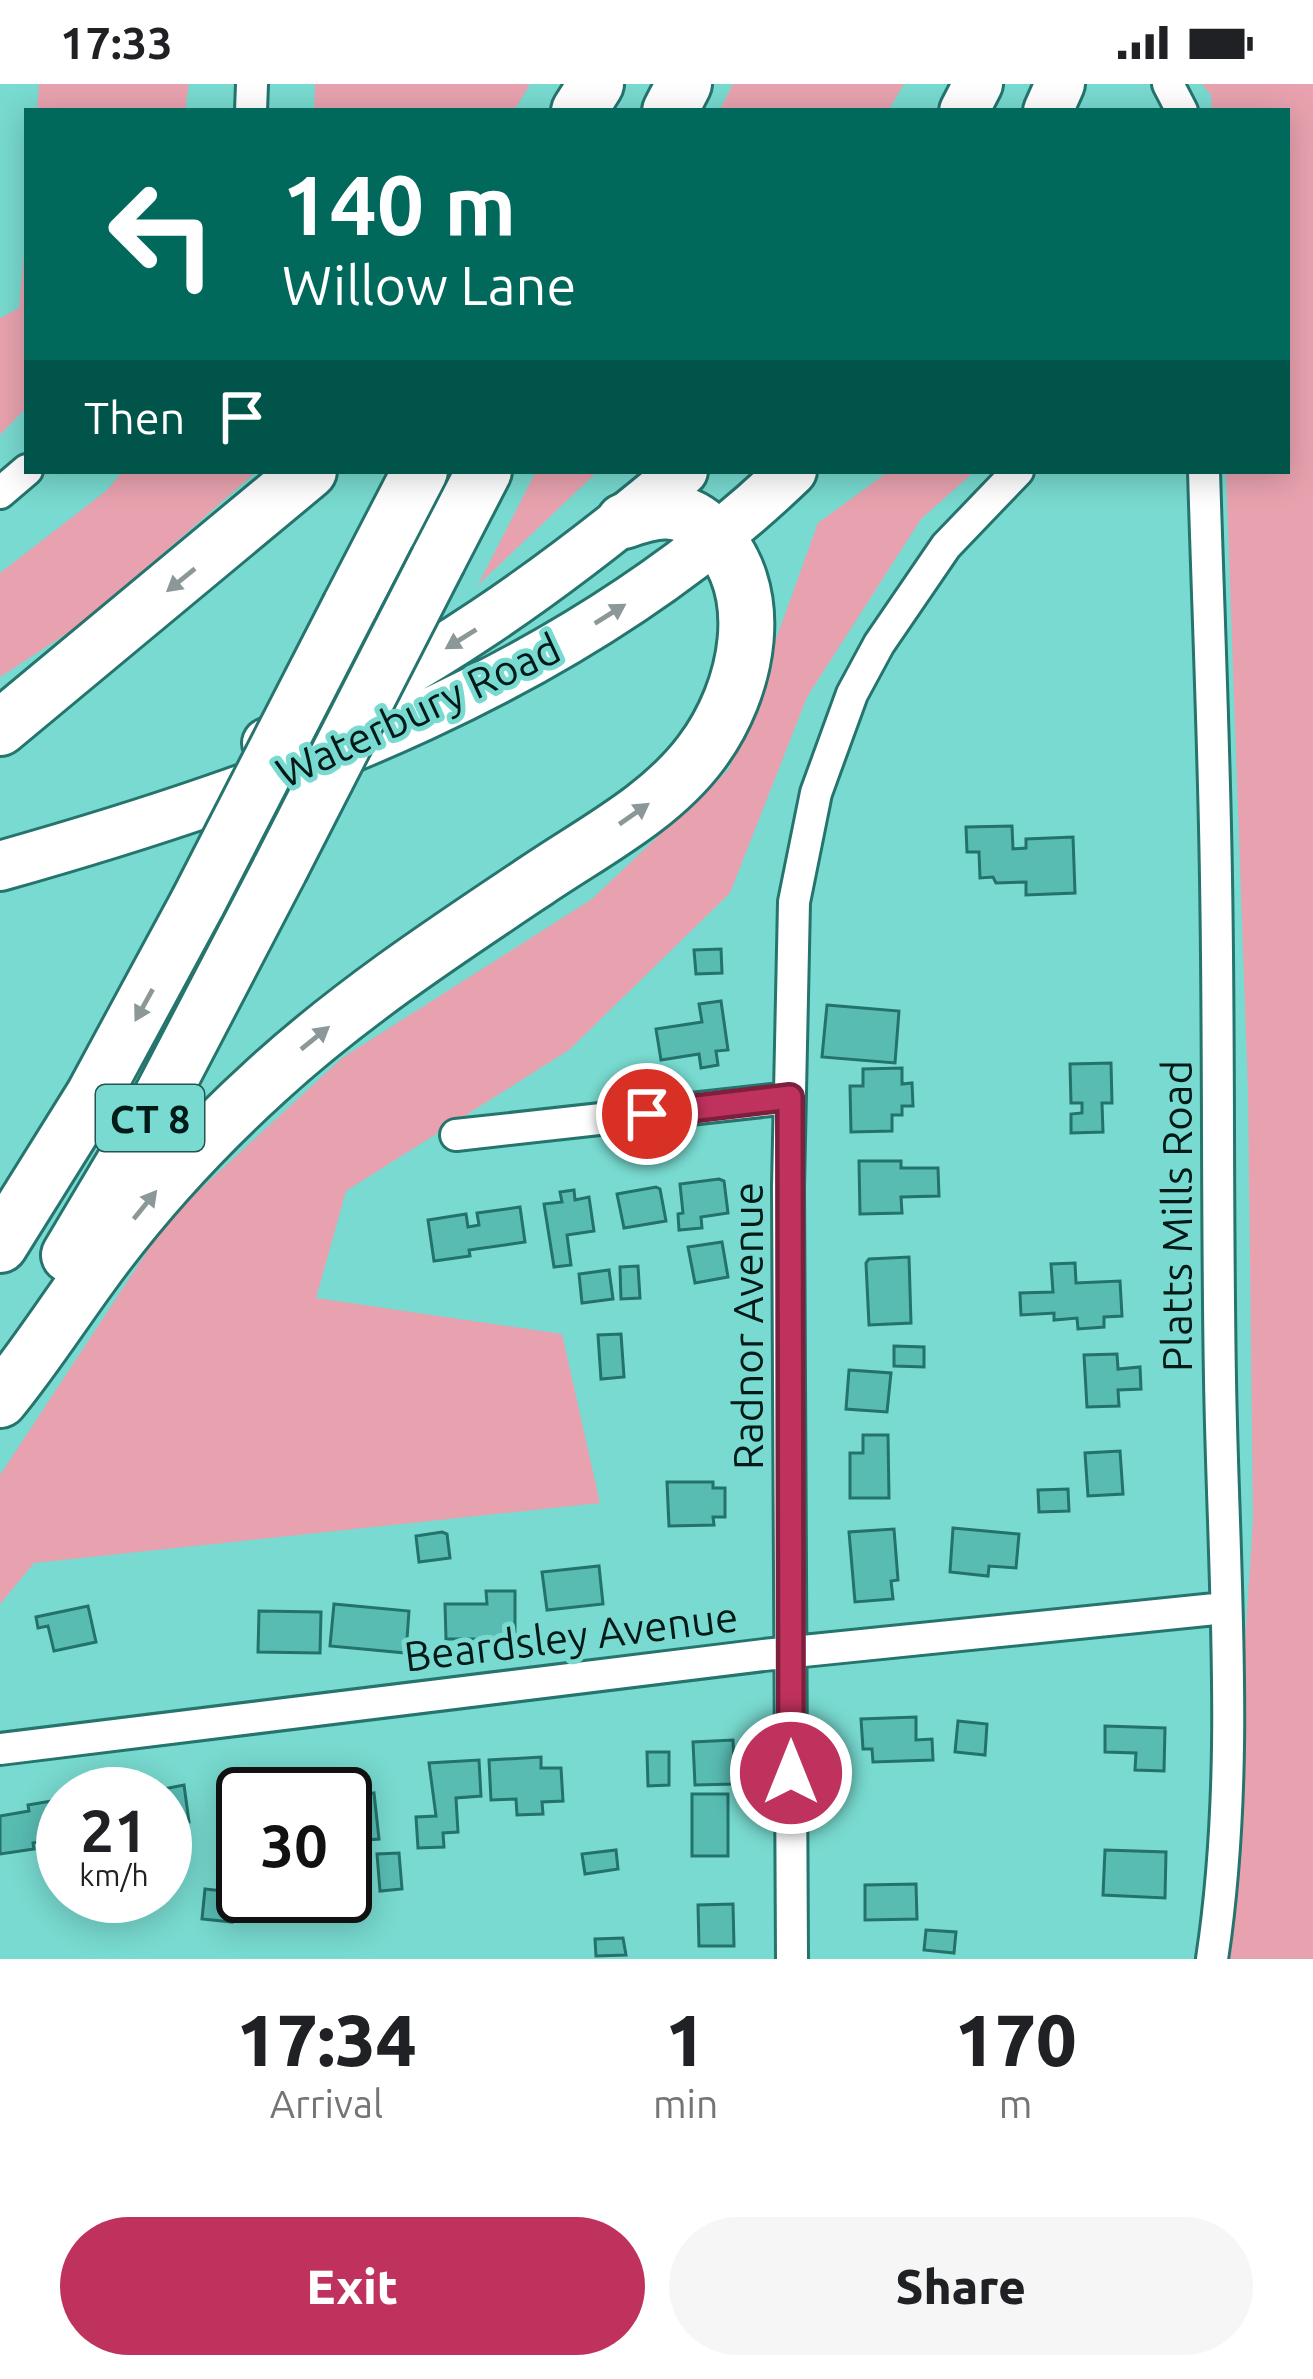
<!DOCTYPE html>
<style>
body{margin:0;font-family:Ubuntu,sans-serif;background:#f6f6f6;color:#202124;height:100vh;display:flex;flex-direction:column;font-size:45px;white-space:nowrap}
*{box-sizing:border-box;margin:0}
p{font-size:39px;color:#757577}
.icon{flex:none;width:66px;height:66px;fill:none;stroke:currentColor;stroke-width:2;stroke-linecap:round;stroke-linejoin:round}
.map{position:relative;height:1875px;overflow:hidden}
.details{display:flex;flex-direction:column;background:#fff;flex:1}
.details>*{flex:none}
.banner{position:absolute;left:24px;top:24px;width:1266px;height:366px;border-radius:0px;box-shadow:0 6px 30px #0003;background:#00695c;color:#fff;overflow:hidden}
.speed{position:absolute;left:36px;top:1683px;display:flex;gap:24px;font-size:60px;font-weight:700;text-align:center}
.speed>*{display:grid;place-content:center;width:156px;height:156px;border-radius:50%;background:#fff;box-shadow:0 6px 30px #0003;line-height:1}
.speed small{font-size:30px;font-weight:400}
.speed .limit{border:6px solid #111;border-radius:18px;background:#fff;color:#111}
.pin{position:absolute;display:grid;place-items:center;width:102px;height:102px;color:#fff;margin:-51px;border:6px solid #fff;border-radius:50%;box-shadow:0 3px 12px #0007}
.me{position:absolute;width:132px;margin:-66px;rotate:0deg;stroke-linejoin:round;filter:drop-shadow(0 0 9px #0008)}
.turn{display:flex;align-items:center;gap:42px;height:252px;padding:0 60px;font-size:54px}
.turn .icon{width:156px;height:156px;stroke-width:2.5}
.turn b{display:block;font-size:84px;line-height:102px}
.then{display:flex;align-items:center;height:114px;padding:0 60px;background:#0003;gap:24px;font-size:45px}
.eta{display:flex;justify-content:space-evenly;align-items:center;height:204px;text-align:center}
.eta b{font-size:72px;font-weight:800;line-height:84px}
.action{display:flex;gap:24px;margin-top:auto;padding:24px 60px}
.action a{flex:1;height:138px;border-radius:72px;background:#c0325e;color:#fff;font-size:48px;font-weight:800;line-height:138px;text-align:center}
.action a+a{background:#f6f6f6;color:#202124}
.status{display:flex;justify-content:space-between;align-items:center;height:84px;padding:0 60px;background:#fff;direction:ltr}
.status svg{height:33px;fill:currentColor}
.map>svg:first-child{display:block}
.green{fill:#e8a2af}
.building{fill:#58bcb3;stroke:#23726b;stroke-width:3}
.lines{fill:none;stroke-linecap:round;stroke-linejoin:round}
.minor-casing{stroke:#25746d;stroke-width:36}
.primary-casing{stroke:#25746d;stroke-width:54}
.motorway-casing{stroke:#25746d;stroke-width:60}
.minor{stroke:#fff;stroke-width:30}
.primary{stroke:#fff;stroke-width:48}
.motorway{stroke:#fff;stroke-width:54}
.motorway-bridge-casing{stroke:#25746d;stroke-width:60;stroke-linecap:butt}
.motorway-bridge{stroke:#fff;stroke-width:54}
.oneway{fill:#8c9897}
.route-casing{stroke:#7d203d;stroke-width:30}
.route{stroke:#c0325e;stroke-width:21}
.labels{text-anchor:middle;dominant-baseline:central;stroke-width:10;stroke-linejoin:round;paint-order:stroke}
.shield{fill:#78dad0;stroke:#24544f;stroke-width:3}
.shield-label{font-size:39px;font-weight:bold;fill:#001a18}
.street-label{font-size:42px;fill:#001a18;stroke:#78dad0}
</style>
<div class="status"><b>17:33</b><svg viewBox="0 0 49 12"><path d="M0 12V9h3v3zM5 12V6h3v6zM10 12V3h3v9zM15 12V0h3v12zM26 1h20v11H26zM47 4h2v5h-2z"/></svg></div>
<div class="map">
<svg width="1313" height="1875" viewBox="0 0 1313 1875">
<rect width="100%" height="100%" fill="#78dad0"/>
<!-- green -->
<path class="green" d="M 39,0 L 189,0 L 185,27 L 37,27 Z
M 315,0 L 530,0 L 514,27 L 314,27 Z
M 733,0 L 904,0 L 888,27 L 719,27 Z
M 1202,0 L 1313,0 L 1313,1875 L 1224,1875 L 1253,1437 L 1248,1007 L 1226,387 L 1287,387 L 1287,27 L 1212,27 L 1211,11 Z
M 27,137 L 27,323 L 0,351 L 0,234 L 19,224 Z
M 123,387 L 257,387 L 86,537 L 0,593 L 0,489 L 106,407 Z
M 536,387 L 598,387 L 478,501 Z
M 889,387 L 975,387 L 921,435 L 807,613 L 730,809 L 569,966 L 346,1107 L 316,1214 L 562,1250 L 600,1419 L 34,1479 L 0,1520 L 0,1391 L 169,1134 L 342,974 L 592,815 L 729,685 L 818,439 Z"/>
<!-- building -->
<path class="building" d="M 1012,742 L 1013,765 L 1026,764 L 1026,755 L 1073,753 L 1075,809 L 1026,811 L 1026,798 L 996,799 L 993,793 L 980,794 L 979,768 L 967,768 L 966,743 Z
M 721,865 L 722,889 L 696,890 L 694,866 Z
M 721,917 L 728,966 L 716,967 L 718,981 L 701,984 L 699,970 L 661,976 L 656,945 L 702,938 L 699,920 Z
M 827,921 L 899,927 L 895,979 L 822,973 Z
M 1111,979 L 1112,1019 L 1102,1019 L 1103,1048 L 1071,1049 L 1071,1030 L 1082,1029 L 1082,1019 L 1071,1019 L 1070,980 Z
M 902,984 L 902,1000 L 912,999 L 913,1022 L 902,1022 L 902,1031 L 892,1031 L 892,1047 L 851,1048 L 850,1002 L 863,1002 L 863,985 Z
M 859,1077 L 901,1077 L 901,1084 L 938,1084 L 939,1112 L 901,1113 L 902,1129 L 860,1130 Z
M 719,1095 L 724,1097 L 728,1129 L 701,1133 L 702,1144 L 679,1146 L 678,1130 L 683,1129 L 680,1100 Z
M 656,1103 L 660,1105 L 666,1137 L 624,1144 L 617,1110 Z
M 574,1106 L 575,1116 L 589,1113 L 594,1147 L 567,1151 L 571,1181 L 554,1183 L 544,1120 L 562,1118 L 560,1108 Z
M 520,1123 L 525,1158 L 469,1166 L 470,1172 L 434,1177 L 428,1136 L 466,1130 L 468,1143 L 479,1141 L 477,1129 Z
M 722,1158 L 728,1193 L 695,1199 L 688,1163 Z
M 909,1173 L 911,1239 L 869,1241 L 866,1179 L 869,1175 Z
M 1075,1179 L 1076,1199 L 1120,1197 L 1122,1232 L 1104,1233 L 1104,1243 L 1078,1245 L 1077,1234 L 1054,1236 L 1054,1229 L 1021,1231 L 1020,1209 L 1053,1208 L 1051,1180 Z
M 638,1182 L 640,1214 L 621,1215 L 620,1183 Z
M 609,1186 L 613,1215 L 582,1219 L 579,1190 Z
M 621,1250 L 624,1293 L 601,1295 L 598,1251 Z
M 894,1262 L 924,1263 L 924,1283 L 894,1282 Z
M 1117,1270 L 1118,1285 L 1140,1283 L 1141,1305 L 1118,1306 L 1119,1322 L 1087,1323 L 1084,1271 Z
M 849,1286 L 891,1289 L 887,1328 L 846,1325 Z
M 863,1351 L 888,1351 L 889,1414 L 850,1414 L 850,1369 L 863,1369 Z
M 1120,1367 L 1123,1410 L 1088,1412 L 1085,1369 Z
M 667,1398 L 713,1398 L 713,1404 L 725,1404 L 725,1433 L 713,1433 L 714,1441 L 669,1442 Z
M 1068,1405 L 1069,1427 L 1039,1428 L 1038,1406 Z
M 953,1444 L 1019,1450 L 1016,1484 L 989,1482 L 988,1492 L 950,1488 Z
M 894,1445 L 898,1496 L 891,1497 L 893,1515 L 855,1518 L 849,1448 Z
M 442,1448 L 447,1450 L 450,1474 L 419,1478 L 416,1452 Z
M 599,1482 L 603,1520 L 547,1526 L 542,1488 Z
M 486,1507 L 515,1507 L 515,1555 L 446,1555 L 445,1520 L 487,1520 Z
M 334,1520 L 409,1527 L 406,1569 L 330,1562 Z
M 88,1522 L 96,1558 L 54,1567 L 48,1542 L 38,1544 L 36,1533 Z
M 259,1527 L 321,1528 L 320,1569 L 258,1568 Z
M 916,1633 L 916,1656 L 932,1655 L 933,1676 L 873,1678 L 872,1665 L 863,1665 L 861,1635 Z
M 958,1637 L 987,1640 L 985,1671 L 955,1668 Z
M 1105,1642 L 1165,1644 L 1164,1687 L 1135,1686 L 1136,1669 L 1105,1668 Z
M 733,1656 L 735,1700 L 695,1701 L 693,1658 Z
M 647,1668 L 669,1668 L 669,1701 L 648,1702 Z
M 541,1673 L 541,1684 L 561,1684 L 563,1717 L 542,1718 L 543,1730 L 517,1731 L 516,1715 L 491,1716 L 489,1676 Z
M 479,1676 L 481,1712 L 456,1714 L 458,1748 L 443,1749 L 444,1763 L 418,1764 L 416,1733 L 436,1732 L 429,1679 Z
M 184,1701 L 189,1738 L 165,1741 L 165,1710 L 138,1710 Z
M 359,1703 L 359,1711 L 374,1709 L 379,1755 L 350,1757 L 352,1770 L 345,1771 L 345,1710 L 317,1710 L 317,1707 Z
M 222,1708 L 262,1708 L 243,1710 L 243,1786 L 236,1786 L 236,1766 L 222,1766 Z
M 692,1710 L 728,1710 L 728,1772 L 692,1772 Z
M 63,1715 L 63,1754 L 33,1759 L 34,1765 L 0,1770 L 0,1732 L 29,1727 L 28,1721 Z
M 616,1766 L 618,1785 L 585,1790 L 582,1770 Z
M 1105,1766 L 1166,1768 L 1165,1814 L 1103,1811 Z
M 399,1769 L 402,1805 L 380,1807 L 377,1770 Z
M 916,1800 L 917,1835 L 865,1836 L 865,1801 Z
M 205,1805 L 234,1808 L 232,1838 L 202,1835 Z
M 293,1816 L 295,1830 L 274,1833 L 272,1819 Z
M 733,1820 L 734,1862 L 699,1862 L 698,1821 Z
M 926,1846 L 956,1848 L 954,1869 L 924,1866 Z
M 623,1854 L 626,1871 L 596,1872 L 595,1855 Z"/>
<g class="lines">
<defs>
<path id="minor" d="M 1168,0 L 1182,27
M 251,27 L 252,0
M 1204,387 C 1208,523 1214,659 1216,795 C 1219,962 1217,1128 1220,1295 C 1223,1487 1241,1684 1212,1875
M 0,409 L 27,386
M 456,1051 L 789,1014
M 0,1665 L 764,1571 L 1225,1524
M 792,1875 L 788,1103 L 794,818 L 816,709 L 852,610 L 879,560 L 946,462 L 1018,387"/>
<path id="primary" d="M 964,27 L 978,0
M 1048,27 L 1060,0
M 267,659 C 421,591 555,495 683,387
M 0,782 C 284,702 576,595 792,387"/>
<path id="motorway" d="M 579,27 L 596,0
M 670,27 L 684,0
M 438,476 L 484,387
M 350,522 L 420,387
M 0,644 L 309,387
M 0,1161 L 93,1012 L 198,818
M 69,1171 L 147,1040 L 280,785
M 0,1316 C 33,1276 61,1232 91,1191 C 143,1119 202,1055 267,996 C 350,920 444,858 537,796 C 593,758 660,724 701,669 C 748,607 771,503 707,445 C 680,421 656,425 624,437"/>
</defs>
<!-- minor casing -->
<use href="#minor" class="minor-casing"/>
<!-- primary casing -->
<use href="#primary" class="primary-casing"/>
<!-- motorway casing -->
<use href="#motorway" class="motorway-casing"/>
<!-- minor -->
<use href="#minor" class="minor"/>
<!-- primary -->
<use href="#primary" class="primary"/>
<!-- motorway -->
<use href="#motorway" class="motorway"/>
<defs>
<path id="motorway-bridge" d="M 280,785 L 438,476
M 198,818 L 350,522"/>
</defs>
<!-- motorway-bridge casing -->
<use href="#motorway-bridge" class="motorway-bridge-casing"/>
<!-- motorway-bridge -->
<use href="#motorway-bridge" class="motorway-bridge"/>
</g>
<!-- one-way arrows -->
<defs><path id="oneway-solid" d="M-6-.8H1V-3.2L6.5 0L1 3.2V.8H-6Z" transform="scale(3)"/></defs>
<g class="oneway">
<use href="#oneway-solid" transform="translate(181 496) rotate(141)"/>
<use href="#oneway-solid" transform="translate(610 530) rotate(-32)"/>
<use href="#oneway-solid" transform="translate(461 555) rotate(148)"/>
<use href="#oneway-solid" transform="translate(634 730) rotate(-35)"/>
<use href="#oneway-solid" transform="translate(144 921) rotate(119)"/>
<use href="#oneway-solid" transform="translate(315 954) rotate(-39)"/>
<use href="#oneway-solid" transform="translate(145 1121) rotate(-51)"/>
</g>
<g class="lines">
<defs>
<path id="route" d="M 647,1030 L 790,1013 L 791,1689"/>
</defs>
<!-- route casing -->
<use href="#route" class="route-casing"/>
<!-- route -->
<use href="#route" class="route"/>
</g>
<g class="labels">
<!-- shield labels -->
<rect class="shield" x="96" y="1001" width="108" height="66" rx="9"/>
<g class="shield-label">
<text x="150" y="1034">CT 8</text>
</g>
<!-- street labels -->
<g class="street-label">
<text transform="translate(418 626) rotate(-25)">Waterbury Road</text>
<text transform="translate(1176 1132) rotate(-90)">Platts Mills Road</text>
<text transform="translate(747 1242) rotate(-90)">Radnor Avenue</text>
<text transform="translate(571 1552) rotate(-7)">Beardsley Avenue</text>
</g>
</g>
</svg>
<div class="speed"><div>21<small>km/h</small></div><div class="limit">30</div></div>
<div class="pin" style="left:647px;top:1030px;background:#d93025"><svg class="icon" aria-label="arrive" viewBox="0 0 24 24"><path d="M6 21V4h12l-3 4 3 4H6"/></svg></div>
<svg class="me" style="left:791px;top:1689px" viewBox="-20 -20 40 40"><circle r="17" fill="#c0325e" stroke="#fff" stroke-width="3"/><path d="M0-11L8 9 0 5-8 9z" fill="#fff"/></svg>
<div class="banner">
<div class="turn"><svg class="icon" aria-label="left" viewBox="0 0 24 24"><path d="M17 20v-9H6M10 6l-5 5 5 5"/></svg><div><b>140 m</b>Willow Lane</div></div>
<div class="then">Then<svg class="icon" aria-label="arrive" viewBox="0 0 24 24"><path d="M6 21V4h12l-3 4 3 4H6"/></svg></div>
</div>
</div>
<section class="details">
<div class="eta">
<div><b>17:34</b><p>Arrival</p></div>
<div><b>1</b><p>min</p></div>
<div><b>170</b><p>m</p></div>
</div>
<div class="action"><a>Exit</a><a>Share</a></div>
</section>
